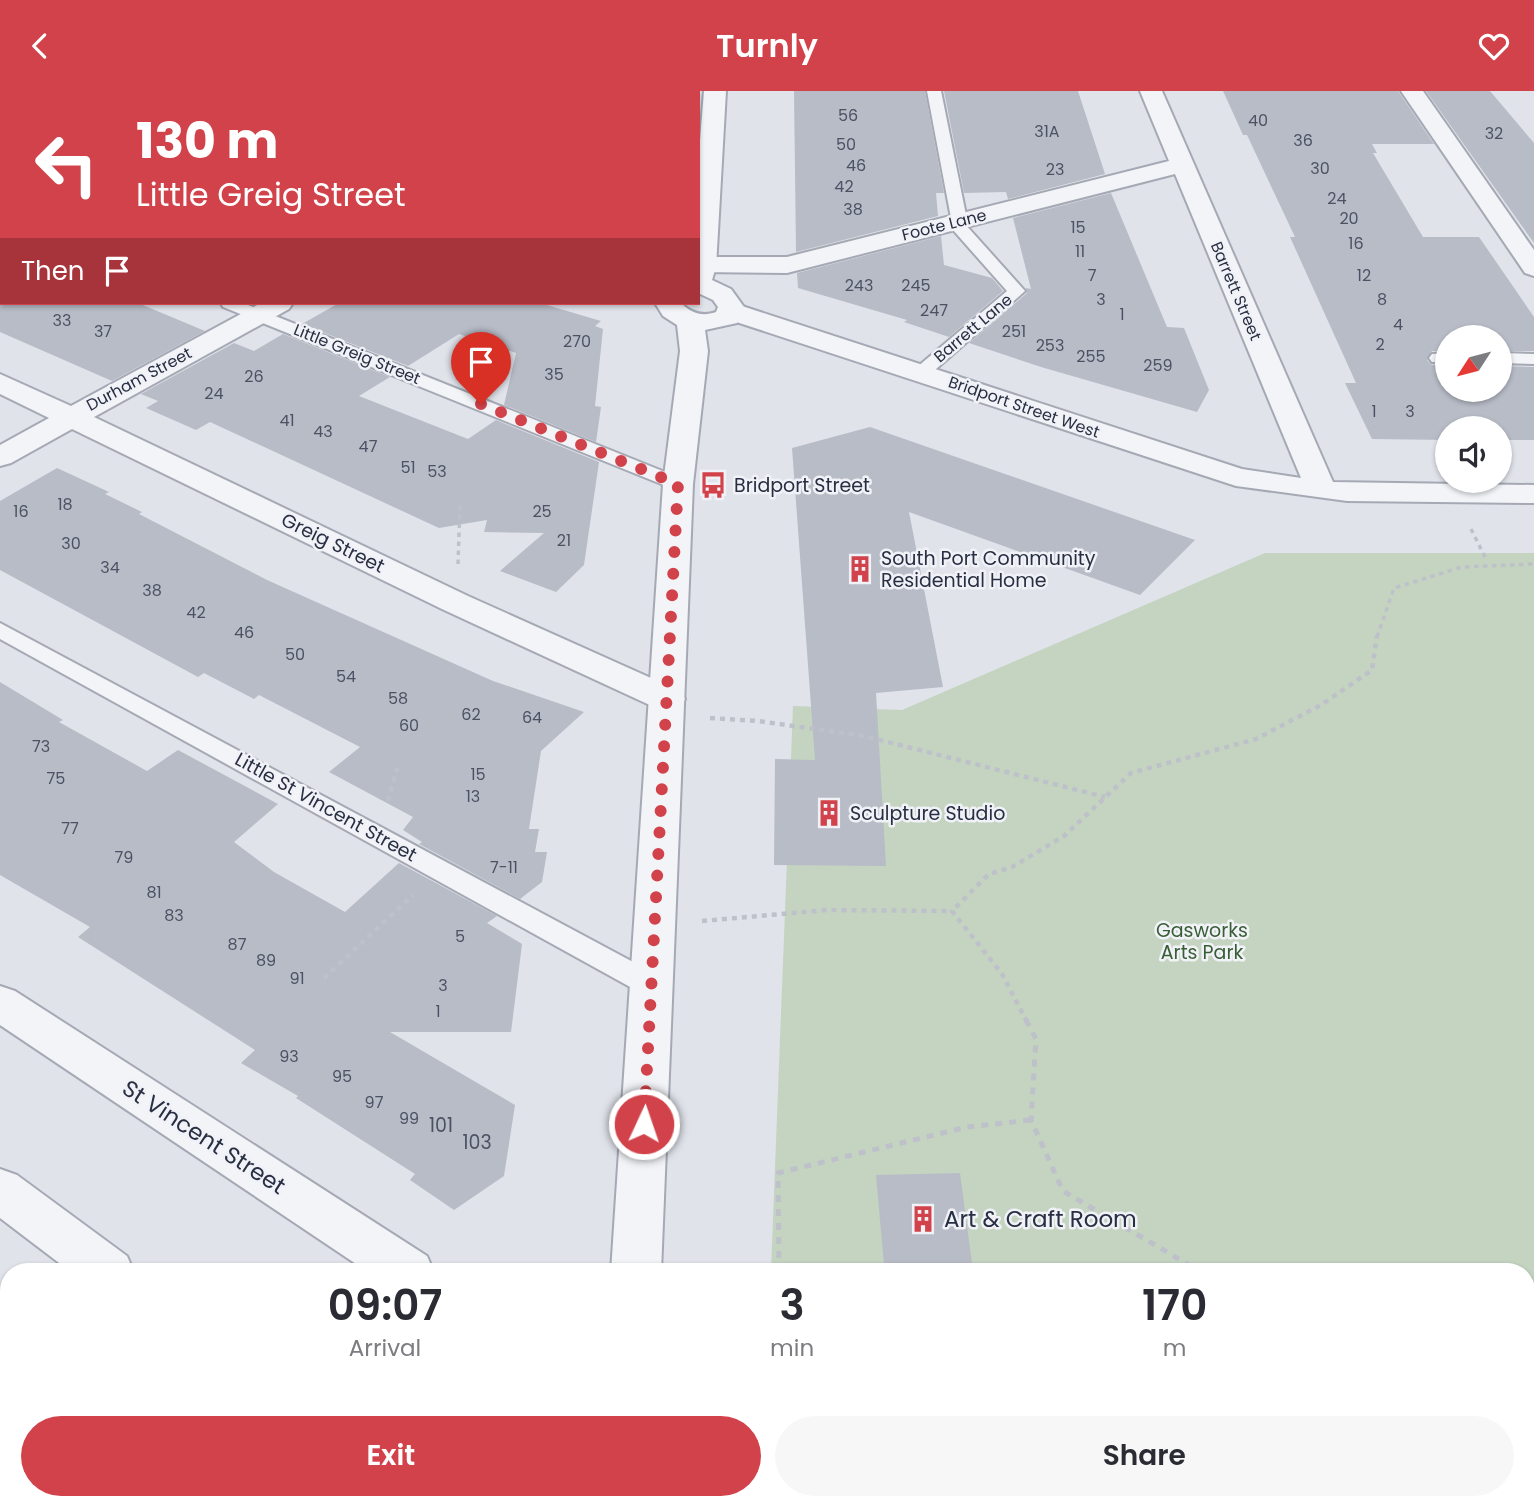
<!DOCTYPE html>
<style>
body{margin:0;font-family:Poppins,sans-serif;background:#f7f7f7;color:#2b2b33;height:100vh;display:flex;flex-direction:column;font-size:26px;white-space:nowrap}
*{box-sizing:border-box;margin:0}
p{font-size:23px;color:#7c7c81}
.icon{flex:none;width:38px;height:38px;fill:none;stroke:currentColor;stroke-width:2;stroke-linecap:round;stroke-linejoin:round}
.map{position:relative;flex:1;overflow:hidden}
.sheet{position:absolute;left:0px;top:1172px;width:1535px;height:247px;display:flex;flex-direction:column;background:#fff;border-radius:28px 28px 0 0;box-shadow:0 2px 5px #0004}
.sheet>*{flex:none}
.banner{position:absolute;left:0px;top:0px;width:700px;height:214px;box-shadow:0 2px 5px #0004;background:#d2424a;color:#fff;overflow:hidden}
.needle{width:46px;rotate:234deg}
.tools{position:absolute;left:1435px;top:234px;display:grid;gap:14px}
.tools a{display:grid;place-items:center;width:77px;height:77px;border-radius:50%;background:#fff;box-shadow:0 2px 5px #0004;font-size:35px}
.pin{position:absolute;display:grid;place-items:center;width:60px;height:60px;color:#fff;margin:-72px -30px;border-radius:50% 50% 50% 0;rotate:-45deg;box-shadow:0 0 7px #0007}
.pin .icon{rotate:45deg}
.me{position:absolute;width:77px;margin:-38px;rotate:3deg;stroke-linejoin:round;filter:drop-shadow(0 0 5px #0008)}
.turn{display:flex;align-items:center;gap:24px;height:147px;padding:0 21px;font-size:32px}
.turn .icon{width:91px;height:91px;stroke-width:2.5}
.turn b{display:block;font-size:49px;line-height:60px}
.then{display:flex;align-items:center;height:66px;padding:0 21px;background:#0003;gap:14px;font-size:26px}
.eta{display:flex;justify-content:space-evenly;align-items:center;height:119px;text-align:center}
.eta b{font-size:42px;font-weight:600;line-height:49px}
.button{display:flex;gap:14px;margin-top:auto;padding:14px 21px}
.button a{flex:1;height:80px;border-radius:42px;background:#d2424a;color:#fff;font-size:28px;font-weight:600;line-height:80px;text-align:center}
.button a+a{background:#f7f7f7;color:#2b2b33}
header{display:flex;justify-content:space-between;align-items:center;height:91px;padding:0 21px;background:#d2424a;color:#fff;font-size:32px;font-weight:600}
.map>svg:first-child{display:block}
.green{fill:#c4d4c1}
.building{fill:#b7bcc7}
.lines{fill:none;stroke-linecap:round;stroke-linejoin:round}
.service-casing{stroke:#a5a9b4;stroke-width:4}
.minor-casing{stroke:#a5a9b4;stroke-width:4}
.tertiary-casing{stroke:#a5a9b4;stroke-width:4}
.path-far2{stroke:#bec1c9;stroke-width:3.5;stroke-dasharray:4.5 4.5;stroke-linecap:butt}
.path-far1{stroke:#bec1c9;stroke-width:4.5;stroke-dasharray:5 5;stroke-linecap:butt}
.path{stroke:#bec1c9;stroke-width:5;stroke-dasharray:7 7;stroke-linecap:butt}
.service{fill:#f3f4f8;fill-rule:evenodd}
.minor{fill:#f3f4f8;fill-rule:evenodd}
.tertiary{fill:#f3f4f8;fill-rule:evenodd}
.route{stroke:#d2424a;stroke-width:12;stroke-dasharray:0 21.6}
.labels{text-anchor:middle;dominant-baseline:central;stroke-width:5;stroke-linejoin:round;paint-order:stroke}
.number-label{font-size:16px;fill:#4c5263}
.far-street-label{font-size:16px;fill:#282f42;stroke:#f0f2f7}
.poi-label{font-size:19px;fill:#282f42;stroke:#f0f2f7;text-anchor:start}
.street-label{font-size:19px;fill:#282f42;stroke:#f0f2f7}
.park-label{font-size:19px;fill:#395e35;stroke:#f0f2f7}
.near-number-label{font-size:19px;fill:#4c5263}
.near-street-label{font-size:23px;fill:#282f42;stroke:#f0f2f7}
.near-poi-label{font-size:23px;fill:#282f42;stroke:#f0f2f7;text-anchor:start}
</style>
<header><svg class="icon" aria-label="back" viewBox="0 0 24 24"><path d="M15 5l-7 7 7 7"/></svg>Turnly<svg class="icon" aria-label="heart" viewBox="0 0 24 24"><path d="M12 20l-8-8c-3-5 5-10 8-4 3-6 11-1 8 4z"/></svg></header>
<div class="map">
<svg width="1534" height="1418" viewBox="0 0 1534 1418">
<rect width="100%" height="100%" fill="#e0e3ea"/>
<!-- green -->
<path class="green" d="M 1265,462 L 1534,462 L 1534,1404 L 1526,1400 L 1526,1181 L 771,1179 L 793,615 L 902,619 Z"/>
<!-- building -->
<path class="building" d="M 794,0 L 925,0 L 944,102 L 936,102 L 938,125 L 796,161 Z
M 944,0 L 1078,0 L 1105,83 L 1008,108 L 1006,101 L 964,102 Z
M 1223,0 L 1398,0 L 1434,53 L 1372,53 L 1377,62 L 1373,62 L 1423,146 L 1479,146 L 1534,226 L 1534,260 L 1500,260 L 1500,247 L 1447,247 L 1447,260 L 1432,260 L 1427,269 L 1432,274 L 1447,274 L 1447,299 L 1500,299 L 1500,275 L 1534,276 L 1534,349 L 1500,349 L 1500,338 L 1447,338 L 1447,349 L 1372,348 L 1345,292 L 1356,292 L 1290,146 L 1295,146 L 1247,44 L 1243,44 Z
M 1426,0 L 1490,0 L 1534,52 L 1534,152 Z
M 1111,102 L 1167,236 L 1184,237 L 1209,299 L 1197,321 L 1041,276 L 969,252 L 1027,202 L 1026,197 L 1031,198 L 1013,127 Z
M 941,145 L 944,174 L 992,187 L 1003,200 L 949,246 L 904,231 L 907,229 L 798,197 L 797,182 Z
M 0,212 L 138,212 L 205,240 L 112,290 L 0,241 Z
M 339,212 L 540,212 L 601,230 L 595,235 L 603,238 L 595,315 L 601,316 L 596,351 L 504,314 L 516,262 L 459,243 L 408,275 L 302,233 Z
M 283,243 L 390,286 L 359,305 L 468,348 L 496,329 L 599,371 L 584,474 L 556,501 L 500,480 L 544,442 L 484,441 L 487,429 L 439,437 L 210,331 L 196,339 L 146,317 L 158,310 L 141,303 L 234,252 L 254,260 Z
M 870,336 L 1195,449 L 1140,504 L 909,421 L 943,596 L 876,602 L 886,775 L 774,774 L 775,668 L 815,669 L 792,357 Z
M 57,377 L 109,401 L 105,403 L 142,421 L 139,423 L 267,489 L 493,590 L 584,621 L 541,660 L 529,738 L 539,738 L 535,761 L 547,761 L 542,791 L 520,808 L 419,753 L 422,751 L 403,739 L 413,726 L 329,681 L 360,656 L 259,604 L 254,608 L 204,582 L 198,586 L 0,479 L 0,410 Z
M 0,591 L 63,629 L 59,631 L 147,680 L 178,659 L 278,713 L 234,751 L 274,781 L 345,821 L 399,772 L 497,825 L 487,832 L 522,853 L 511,941 L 390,941 L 515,1014 L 504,1085 L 454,1119 L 410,1089 L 415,1083 L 296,1007 L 298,1005 L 241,972 L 255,959 L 78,846 L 90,836 L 0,784 Z
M 960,1082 L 972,1172 L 884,1174 L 876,1084 Z"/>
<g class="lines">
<defs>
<path id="service" d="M 483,0 L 502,0 L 503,2 L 484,2 Z
M 927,0 L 941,0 L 967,129 L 964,132 L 1025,200 L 928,285 L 916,285 L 913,281 L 916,277 L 1007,200 L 946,131 L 951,127 Z
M 0,116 L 2,117 L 2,127 L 0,126 Z
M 221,212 L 243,212 L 685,389 L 688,393 L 685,397 L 671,397 L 223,216 Z
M 1447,262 L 1447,272 L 1432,271 L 1429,267 L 1432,263 Z
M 1500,262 L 1534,263 L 1534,273 L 1500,272 Z
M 0,532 L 661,886 L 665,894 L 661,902 L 651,905 L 641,902 L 0,548 Z"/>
<path id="minor" d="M 44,0 L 69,0 L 71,2 L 45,2 Z
M 1140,0 L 1162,0 L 1333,391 L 1534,394 L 1534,412 L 1347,410 L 1236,395 L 721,226 L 717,220 L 721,214 L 739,214 L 1242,378 L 1301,387 L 1175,83 L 787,182 L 698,181 L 698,167 L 703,166 L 787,166 L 1169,70 Z
M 1401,0 L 1423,0 L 1534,159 L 1534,185 L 1525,182 Z
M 2,27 L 2,41 L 0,42 L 0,28 Z
M 261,212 L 293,212 L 289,218 L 94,326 L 468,505 L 680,600 L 685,608 L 680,616 L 667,620 L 654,616 L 444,519 L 72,338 L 11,372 L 0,375 L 0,354 L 49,327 L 0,303 L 0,283 L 71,315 Z
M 0,895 L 15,900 L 427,1165 L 434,1181 L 368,1181 L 0,934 Z
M 0,1078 L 17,1084 L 127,1165 L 134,1181 L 71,1181 L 0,1127 Z
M 387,1410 L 449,1410 L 452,1418 L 390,1418 Z"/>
<path id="tertiary" d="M 704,0 L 726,0 L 716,176 L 712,189 L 731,198 L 744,216 L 737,232 L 705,239 L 708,260 L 693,393 L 661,1181 L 611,1181 L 663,393 L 680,260 L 677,234 L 663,225 L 655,212 L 681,212 C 691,222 702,226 716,221 L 718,216 L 713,209 L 698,202 L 698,74 Z
M 596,1410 L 652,1410 L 652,1418 L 596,1418 Z"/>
</defs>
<!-- service casing -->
<use href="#service" class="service-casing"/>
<!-- minor casing -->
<use href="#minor" class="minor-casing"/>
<!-- tertiary casing -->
<use href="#tertiary" class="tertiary-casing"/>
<!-- path-far2 -->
<path class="path-far2" d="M 1471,438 L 1487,470
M 458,473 L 460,414
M 1377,546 L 1394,497 L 1462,476 L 1534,473"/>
<!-- path-far1 -->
<path class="path-far1" d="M 710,627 L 758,630 L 864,645 L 1105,706
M 388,710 L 398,674
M 702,830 L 827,819 L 952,820
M 324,887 L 413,804
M 1027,931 L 1002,883 L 952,820 L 989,783 L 1012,776 L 1064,745 L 1131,682 L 1256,648 L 1321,614 L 1372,579 L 1377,544"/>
<!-- path -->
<path class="path" d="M 1026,929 L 1036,948 L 1031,1029 L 1063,1100 L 1201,1181
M 779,1181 L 778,1082 L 967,1036 L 1031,1029
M 1526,1289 L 1534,1286
M 760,1418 L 764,1410"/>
<!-- service -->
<use href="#service" class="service"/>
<!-- minor -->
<use href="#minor" class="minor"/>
<!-- tertiary -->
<use href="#tertiary" class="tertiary"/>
</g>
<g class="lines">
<!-- route -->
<path class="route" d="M 481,313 L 678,393 L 644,1033"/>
</g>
<!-- icons -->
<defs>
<symbol id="bus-bare" viewBox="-9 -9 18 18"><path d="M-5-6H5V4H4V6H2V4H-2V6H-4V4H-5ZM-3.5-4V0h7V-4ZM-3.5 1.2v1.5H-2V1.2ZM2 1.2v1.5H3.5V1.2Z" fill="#d2424a" stroke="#f0f2f7" stroke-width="2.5" paint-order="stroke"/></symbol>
<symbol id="building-bare" viewBox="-9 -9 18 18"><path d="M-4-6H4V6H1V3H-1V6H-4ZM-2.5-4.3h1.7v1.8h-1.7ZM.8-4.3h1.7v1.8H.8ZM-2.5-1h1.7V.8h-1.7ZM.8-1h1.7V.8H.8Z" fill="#d2424a" stroke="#f0f2f7" stroke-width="2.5" paint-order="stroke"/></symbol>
</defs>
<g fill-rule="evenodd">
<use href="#bus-bare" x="694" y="375" width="38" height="38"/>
<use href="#building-bare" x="841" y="459" width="38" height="38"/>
<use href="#building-bare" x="810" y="703" width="38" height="38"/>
<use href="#building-bare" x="904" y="1109" width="38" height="38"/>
</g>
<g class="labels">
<!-- number labels -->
<g class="number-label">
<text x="848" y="24">56</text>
<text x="1258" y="29">40</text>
<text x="1047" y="40">31A</text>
<text x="1494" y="42">32</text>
<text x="1303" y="49">36</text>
<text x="846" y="53">50</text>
<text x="856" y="74">46</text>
<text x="1320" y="77">30</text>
<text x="1055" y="78">23</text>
<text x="844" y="95">42</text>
<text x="1337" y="107">24</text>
<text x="853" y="118">38</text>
<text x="1349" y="127">20</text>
<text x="1078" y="136">15</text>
<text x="1356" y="152">16</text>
<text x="1080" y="160">11</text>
<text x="1092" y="184">7</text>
<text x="1364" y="184">12</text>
<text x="859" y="194">243</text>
<text x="916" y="194">245</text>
<text x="1101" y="208">3</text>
<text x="1382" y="208">8</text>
<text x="934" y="219">247</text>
<text x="1122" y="223">1</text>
<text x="62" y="229">33</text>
<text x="1398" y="233">4</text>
<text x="103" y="240">37</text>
<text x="1014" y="240">251</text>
<text x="577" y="250">270</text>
<text x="1380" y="253">2</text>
<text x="1050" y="254">253</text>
<text x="1091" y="265">255</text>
<text x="1158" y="274">259</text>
<text x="554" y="283">35</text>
<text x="254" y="285">26</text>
<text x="214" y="302">24</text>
<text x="1374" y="320">1</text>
<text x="1410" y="320">3</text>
<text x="287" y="329">41</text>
<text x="323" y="340">43</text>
<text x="368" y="355">47</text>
<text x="408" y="376">51</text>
<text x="437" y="380">53</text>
<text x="65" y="413">18</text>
<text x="21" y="420">16</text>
<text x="542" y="420">25</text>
<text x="564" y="449">21</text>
<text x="71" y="452">30</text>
<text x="110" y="476">34</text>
<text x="152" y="499">38</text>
<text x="196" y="521">42</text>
<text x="244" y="541">46</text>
<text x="295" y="563">50</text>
<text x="346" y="585">54</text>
<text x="398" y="607">58</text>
<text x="471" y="623">62</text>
<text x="532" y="626">64</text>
<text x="409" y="634">60</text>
<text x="41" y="655">73</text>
<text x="478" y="683">15</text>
<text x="56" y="687">75</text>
<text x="473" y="705">13</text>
<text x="70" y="737">77</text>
<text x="124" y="766">79</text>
<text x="504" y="776">7-11</text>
<text x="154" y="801">81</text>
<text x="174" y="824">83</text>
<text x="460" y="845">5</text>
<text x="237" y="853">87</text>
<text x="266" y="869">89</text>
<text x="297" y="887">91</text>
<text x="443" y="894">3</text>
<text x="438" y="920">1</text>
<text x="289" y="965">93</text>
<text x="342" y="985">95</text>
<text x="374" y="1011">97</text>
<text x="409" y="1027">99</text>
</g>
<!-- far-street labels -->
<g class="far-street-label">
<text transform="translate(944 134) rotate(-14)">Foote Lane</text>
<text transform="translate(1236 200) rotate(67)">Barrett Street</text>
<text transform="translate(973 237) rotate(-40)">Barrett Lane</text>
<text transform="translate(357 263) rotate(22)">Little Greig Street</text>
<text transform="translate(139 288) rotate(-28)">Durham Street</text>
<text transform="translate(1024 316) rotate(19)">Bridport Street West</text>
</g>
<!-- poi labels -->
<g class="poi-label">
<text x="734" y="394">Bridport Street</text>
<text x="881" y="467">South Port Community<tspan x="881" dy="22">Residential Home</tspan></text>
<text x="850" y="722">Sculpture Studio</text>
</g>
<!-- street labels -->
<g class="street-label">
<text transform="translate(333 452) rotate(26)">Greig Street</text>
<text transform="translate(326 716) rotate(29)">Little St Vincent Street</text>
</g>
<!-- park labels -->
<g class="park-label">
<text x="1202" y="839">Gasworks<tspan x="1202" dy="22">Arts Park</tspan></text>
</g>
<!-- near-number labels -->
<g class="near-number-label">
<text x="441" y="1034">101</text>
<text x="477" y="1051">103</text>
</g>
<!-- near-street labels -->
<g class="near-street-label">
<text transform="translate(204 1046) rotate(33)">St Vincent Street</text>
</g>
<!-- near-poi labels -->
<g class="near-poi-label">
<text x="944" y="1128">Art &amp; Craft Room</text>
</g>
</g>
</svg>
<div class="tools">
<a><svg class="needle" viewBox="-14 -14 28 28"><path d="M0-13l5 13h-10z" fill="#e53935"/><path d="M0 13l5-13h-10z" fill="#7c7c81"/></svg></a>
<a><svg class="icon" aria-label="sound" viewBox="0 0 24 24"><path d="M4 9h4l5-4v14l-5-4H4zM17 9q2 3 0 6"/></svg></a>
</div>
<div class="pin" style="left:481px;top:313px;background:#d93025"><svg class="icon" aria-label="arrive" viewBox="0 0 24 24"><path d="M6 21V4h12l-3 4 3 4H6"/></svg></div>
<svg class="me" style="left:644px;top:1033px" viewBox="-20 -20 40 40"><circle r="17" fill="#d2424a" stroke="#fff" stroke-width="3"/><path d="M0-11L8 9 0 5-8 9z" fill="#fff"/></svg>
<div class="banner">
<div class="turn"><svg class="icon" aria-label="left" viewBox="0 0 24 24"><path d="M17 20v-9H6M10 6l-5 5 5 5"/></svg><div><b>130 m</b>Little Greig Street</div></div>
<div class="then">Then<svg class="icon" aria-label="arrive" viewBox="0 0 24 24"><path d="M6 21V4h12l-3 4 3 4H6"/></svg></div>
</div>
<section class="sheet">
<div class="eta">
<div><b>09:07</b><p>Arrival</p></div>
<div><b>3</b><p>min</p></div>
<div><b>170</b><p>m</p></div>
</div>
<div class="button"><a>Exit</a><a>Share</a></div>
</section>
</div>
